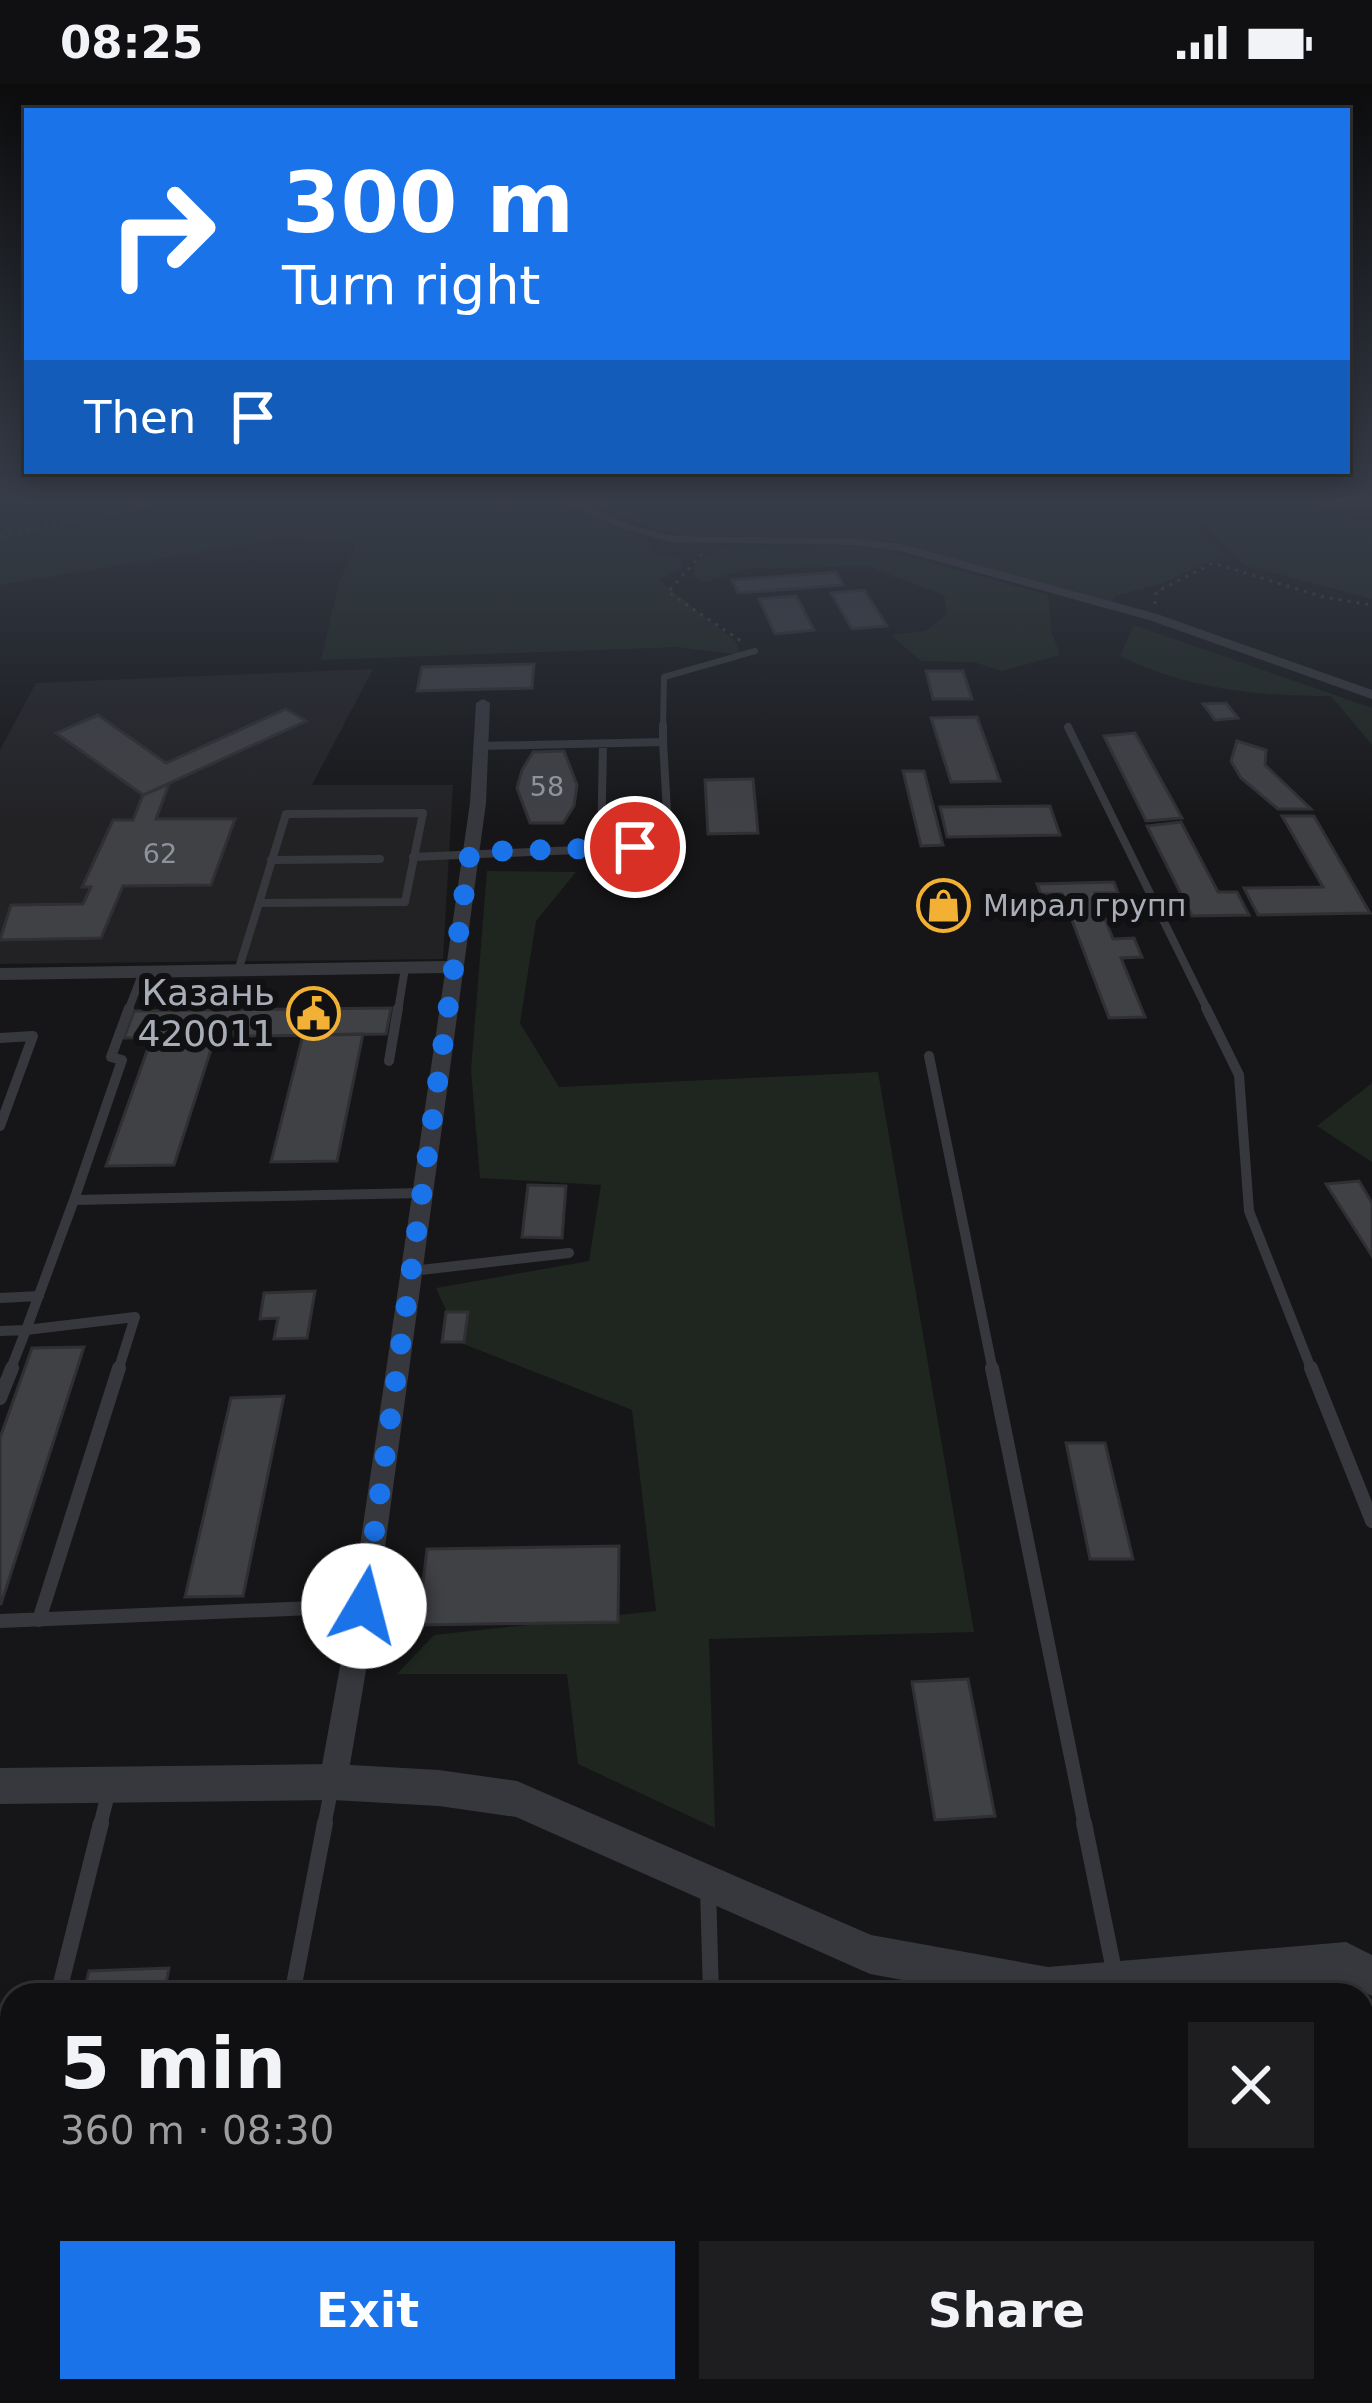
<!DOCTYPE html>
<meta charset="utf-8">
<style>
body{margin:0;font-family:"DejaVu Sans",sans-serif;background:#1e1e20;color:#f1f3f6;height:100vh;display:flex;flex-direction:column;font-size:45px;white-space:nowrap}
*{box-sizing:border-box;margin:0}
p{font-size:39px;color:#9c9d9f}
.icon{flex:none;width:66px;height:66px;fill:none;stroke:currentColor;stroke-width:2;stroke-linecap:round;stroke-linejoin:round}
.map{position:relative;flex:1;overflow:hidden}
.panel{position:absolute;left:0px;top:1899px;width:1374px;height:420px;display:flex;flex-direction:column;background:#101012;border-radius:36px 36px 0 0;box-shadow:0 6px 18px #0003,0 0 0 3px #303032}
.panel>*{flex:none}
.top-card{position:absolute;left:24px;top:24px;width:1326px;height:366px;border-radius:0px;box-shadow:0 6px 18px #0003,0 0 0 3px #303032;background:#1a73e8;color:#fff;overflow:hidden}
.pin{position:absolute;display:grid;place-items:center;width:102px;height:102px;color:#fff;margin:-51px;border:6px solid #fff;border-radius:50%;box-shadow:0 3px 12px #0007}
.me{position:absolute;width:132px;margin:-66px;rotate:8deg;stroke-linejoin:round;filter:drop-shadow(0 0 9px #0008)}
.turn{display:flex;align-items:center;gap:42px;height:252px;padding:0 60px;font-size:54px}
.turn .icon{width:156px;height:156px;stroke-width:2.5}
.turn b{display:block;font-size:84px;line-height:102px}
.then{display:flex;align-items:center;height:114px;padding:0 60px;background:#0003;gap:24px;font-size:45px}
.round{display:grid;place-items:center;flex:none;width:126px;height:126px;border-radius:0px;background:#1e1e20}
.headline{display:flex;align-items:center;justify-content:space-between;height:204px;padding:0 60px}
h1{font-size:72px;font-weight:800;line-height:90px}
.action{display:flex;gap:24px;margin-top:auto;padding:24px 60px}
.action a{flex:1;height:138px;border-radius:0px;background:#1a73e8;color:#fff;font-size:48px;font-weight:800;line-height:138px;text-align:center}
.action a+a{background:#1e1e20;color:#f1f3f6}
.status{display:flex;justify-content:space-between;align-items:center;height:84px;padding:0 60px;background:#101012;direction:ltr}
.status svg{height:33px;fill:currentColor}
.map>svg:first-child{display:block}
.built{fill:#222225}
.green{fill:#1e261f}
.building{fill:#404145;stroke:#303034;stroke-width:3}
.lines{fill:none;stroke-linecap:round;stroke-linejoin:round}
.path{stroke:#3d3f44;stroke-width:3;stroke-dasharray:3 6;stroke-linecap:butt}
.service-far4{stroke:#37383d;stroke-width:6}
.service-far3{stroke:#37383d;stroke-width:8}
.service-far2{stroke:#37383d;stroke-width:10}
.service-far1{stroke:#37383d;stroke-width:14}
.service{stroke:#37383d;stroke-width:16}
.minor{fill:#37383d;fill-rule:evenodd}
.tertiary{fill:#37383d;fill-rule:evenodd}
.route{stroke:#1a73e8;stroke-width:21;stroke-dasharray:0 37.8}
.labels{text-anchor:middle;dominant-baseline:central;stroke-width:12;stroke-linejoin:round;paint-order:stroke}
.far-number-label{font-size:27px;fill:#8e929b}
.far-poi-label{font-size:30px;fill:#a8adb8;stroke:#111113;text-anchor:start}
.poi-label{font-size:36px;fill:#a8adb8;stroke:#111113;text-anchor:end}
</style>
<div class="status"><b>08:25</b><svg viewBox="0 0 49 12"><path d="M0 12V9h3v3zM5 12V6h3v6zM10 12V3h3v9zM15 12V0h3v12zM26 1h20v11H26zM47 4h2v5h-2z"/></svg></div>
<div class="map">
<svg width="1372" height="2319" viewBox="0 0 1372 2319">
<rect width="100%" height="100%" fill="#161618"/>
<!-- built -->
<path class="built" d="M 373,585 L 312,701 L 453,701 L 443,875 L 0,880 L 0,666 L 36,599 Z"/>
<!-- green -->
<path class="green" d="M 0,420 L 557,420 L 646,456 L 652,468 L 680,474 L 683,483 L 659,496 L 736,558 L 740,571 L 678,563 L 321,576 L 339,499 L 356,459 L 285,454 L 0,501 Z
M 587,420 L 1281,420 L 1271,425 L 1292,422 L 1372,440 L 1372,515 L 1245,481 L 1202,441 L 1195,441 L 1225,470 L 1164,499 L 1114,512 L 1113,519 L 888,457 L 673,451 Z
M 728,462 L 872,462 L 1048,511 L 1051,546 L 1060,571 L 1002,587 L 974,578 L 921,577 L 891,551 L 926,547 L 947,530 L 944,511 L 867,482 L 748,485 L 704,498 L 693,492 L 696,477 Z
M 1134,541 L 1372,624 L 1372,661 L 1331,612 C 1256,612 1187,605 1120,572 Z
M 487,787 L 576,788 L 536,837 L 520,939 L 559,1003 L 878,988 L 974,1548 L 709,1555 L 715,1744 L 578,1680 L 567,1590 L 397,1590 L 434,1551 L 656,1527 L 632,1326 L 461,1259 L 436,1204 L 589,1177 L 601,1101 L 480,1094 L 471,986 Z
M 1372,999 L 1372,1078 L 1317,1042 Z"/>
<!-- building -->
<path class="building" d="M 836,488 L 843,501 L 738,509 L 732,496 Z
M 864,506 L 887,542 L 852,545 L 831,509 Z
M 796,512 L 814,546 L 775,550 L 759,515 Z
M 534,580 L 532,604 L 417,607 L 422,583 Z
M 926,587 L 963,587 L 972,615 L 933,615 Z
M 1226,619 L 1238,634 L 1215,636 L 1203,620 Z
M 286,625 L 306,637 L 143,711 L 56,649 L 98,631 L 166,679 Z
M 977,633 L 1000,697 L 951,698 L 931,634 Z
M 1135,649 L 1182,734 L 1146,737 L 1104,652 Z
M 1237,657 L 1266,666 L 1265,681 L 1311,725 L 1278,725 L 1241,694 L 1231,677 Z
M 564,667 L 577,701 L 574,722 L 563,739 L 530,739 L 517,704 L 522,686 L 533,668 Z
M 903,687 L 924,687 L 943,761 L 921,762 Z
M 753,695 L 758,749 L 708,750 L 705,696 Z
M 169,700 L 156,735 L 235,735 L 211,801 L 123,802 L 101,854 L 0,856 L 11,821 L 83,820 L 91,803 L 82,803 L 113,736 L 133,736 L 143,711 Z
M 1050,722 L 1060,751 L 947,753 L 940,723 Z
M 1282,732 L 1314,732 L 1370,829 L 1258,831 L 1244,804 L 1323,803 Z
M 1181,738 L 1218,808 L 1237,808 L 1249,831 L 1192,832 L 1147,742 Z
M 1114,798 L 1118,809 L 1095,809 L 1113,855 L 1134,854 L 1142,873 L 1121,874 L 1145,933 L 1109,934 L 1062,810 L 1041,810 L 1037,800 Z
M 391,924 L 386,950 L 124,954 L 134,927 Z
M 363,950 L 337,1077 L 271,1078 L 303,951 Z
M 152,953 L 215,953 L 174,1081 L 106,1082 Z
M 1359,1097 L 1372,1119 L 1372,1172 L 1326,1100 Z
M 528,1101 L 566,1102 L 562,1154 L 522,1153 Z
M 315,1207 L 307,1254 L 274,1255 L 278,1234 L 260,1235 L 264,1209 Z
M 446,1228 L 468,1228 L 464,1258 L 442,1258 Z
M 84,1263 L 1,1520 L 0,1520 L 0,1354 L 32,1264 Z
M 284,1312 L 243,1512 L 185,1513 L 231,1314 Z
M 1066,1359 L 1105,1359 L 1133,1475 L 1090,1475 Z
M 619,1462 L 618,1538 L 418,1541 L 427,1465 Z
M 968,1595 L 995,1732 L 935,1736 L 912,1598 Z
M 169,1884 L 164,1911 L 83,1911 L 89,1887 Z
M 12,2224 L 12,2307 L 87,2307 L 85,2319 L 0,2319 L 0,2277 Z
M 846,2310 L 847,2319 L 609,2319 L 609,2317 Z"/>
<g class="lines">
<!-- path -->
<path class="path" d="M 0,452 L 158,420
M 702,470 L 668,508 L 741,557
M 1155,520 L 1156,508 L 1213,479 L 1323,513 L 1372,521"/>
<!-- service-far4 -->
<path class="service-far4" d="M 663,644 L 664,593 L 755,567"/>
<!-- service-far3 -->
<path class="service-far3" d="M 1068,643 L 1208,927
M 481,662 L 663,658 L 663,641
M 423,729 L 405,818 L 259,819 L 286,730 Z
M 601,764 L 603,660
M 413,773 L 669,762 L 663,658
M 271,776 L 380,775
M 238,887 L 259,819
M 128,927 L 143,888
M 398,927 L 405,884"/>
<!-- service-far2 -->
<path class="service-far2" d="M 1206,924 L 1239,991 L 1249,1127 L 1312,1287
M 0,954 L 33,952 L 0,1042
M 929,972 L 993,1287
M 389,977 L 398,924
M 74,1116 L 122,976 L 111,973 L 129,924
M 412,1187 L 569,1169
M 0,1214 L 39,1212
M 0,1247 L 26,1246 L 74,1116 L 422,1109
M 10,1287 L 26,1246 L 135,1233 L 118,1287"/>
<!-- service-far1 -->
<path class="service-far1" d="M 992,1284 L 1085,1742
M 1311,1284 L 1372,1437
M 0,1314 L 12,1284
M 39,1536 L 119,1284
M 0,1537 L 360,1522
M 100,1742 L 109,1706
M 324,1742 L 332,1702"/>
<!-- service -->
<path class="service" d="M 1084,1739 L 1119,1911
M 708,1804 L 711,1911
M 58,1911 L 101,1739
M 292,1911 L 325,1739
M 0,2143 L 12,2095
M 1200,2307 L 1202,2319
M 215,2319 L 217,2307
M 581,2319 L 582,2307"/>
<!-- minor -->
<path class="minor" d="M 568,420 L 583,420 L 633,442 L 673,452 L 855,455 L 901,460 L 1157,530 L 1372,606 L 1372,615 L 1149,536 L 900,467 L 855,461 L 673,458 L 625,446 Z
M 483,615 L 490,619 L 486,719 L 377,1522 L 347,1698 L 343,1708 L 333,1712 L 323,1708 L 319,1698 L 351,1522 L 445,889 L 0,896 L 0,884 L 447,877 L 470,719 L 476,619 Z"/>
<!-- tertiary -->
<path class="tertiary" d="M 333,1680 L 439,1686 L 517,1697 L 871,1851 L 1048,1883 L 1346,1858 L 1372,1871 L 1372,1912 L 1343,1898 L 1189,1911 L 984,1911 L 870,1890 L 516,1733 L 439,1722 L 333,1716 L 0,1720 L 0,1684 Z"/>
</g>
<!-- sky -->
<linearGradient id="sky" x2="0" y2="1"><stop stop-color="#0c0c0d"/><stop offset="0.56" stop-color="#363c48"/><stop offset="1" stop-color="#363c48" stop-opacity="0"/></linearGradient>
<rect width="1372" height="744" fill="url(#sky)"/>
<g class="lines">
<!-- route -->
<path class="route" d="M 364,1522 L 470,768 L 635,763"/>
</g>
<!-- icons -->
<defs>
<symbol id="shop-ring" viewBox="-11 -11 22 22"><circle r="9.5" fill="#111113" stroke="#f2b134" stroke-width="1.5"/><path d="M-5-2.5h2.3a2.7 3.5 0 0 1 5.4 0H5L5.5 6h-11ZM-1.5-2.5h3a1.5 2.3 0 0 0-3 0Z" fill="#f2b134"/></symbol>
<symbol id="civic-ring" viewBox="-11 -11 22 22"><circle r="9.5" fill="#111113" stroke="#f2b134" stroke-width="1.5"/><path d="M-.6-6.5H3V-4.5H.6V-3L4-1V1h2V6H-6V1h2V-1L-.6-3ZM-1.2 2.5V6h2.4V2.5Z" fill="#f2b134"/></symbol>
</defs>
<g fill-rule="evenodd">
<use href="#shop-ring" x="914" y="792" width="59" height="59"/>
<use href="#civic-ring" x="284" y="900" width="59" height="59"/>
</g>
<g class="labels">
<!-- far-number labels -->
<g class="far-number-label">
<text x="547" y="702">58</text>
<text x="160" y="769">62</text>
</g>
<!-- far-poi labels -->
<g class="far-poi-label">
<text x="983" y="821">Мирал групп</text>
</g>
<!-- poi labels -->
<g class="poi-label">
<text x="275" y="908">Казань<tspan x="275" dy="41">420011</tspan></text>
</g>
</g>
</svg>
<div class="pin" style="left:635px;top:763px;background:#d93025"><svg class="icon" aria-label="arrive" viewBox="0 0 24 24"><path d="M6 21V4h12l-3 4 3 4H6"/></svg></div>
<svg class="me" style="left:364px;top:1522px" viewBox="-20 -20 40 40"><circle r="19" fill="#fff"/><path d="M0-13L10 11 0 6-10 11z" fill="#1a73e8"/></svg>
<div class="top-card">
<div class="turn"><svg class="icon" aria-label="right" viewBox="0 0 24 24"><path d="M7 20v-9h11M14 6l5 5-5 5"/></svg><div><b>300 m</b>Turn right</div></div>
<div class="then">Then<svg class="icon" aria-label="arrive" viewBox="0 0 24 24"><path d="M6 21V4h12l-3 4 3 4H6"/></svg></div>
</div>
<section class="panel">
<div class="headline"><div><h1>5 min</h1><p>360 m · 08:30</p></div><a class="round"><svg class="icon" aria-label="close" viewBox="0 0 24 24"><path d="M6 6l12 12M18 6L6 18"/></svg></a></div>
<div class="action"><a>Exit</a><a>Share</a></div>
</section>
</div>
